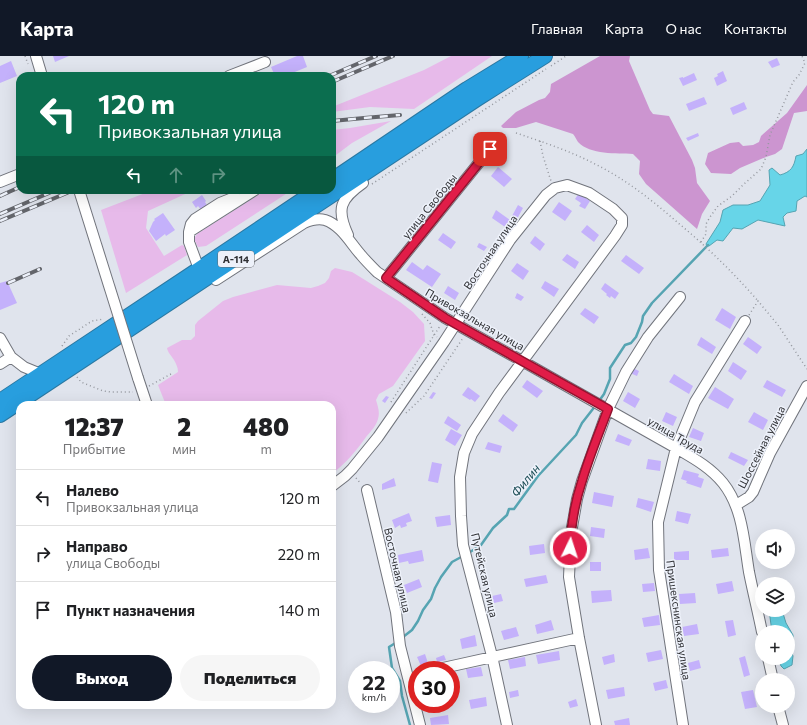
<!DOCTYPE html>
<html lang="ru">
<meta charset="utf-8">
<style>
body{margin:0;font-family:Commissioner,sans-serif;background:#f6f6f6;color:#202124;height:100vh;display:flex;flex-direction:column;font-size:15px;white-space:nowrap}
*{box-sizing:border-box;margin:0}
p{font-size:13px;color:#757577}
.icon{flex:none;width:22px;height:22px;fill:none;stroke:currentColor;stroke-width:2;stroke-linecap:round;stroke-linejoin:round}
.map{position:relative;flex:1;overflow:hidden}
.side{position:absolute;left:16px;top:345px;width:320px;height:308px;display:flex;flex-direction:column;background:#fff;border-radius:12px;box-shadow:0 4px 16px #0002}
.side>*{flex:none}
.hud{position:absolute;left:16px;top:16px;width:320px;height:122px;border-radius:12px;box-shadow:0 4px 16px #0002;background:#0b6e4f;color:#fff;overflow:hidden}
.buttons{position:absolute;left:755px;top:473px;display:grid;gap:8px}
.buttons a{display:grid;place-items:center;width:40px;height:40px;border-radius:50%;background:#fff;box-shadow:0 4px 16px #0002;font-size:20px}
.speed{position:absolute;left:348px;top:605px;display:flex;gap:8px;font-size:20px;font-weight:700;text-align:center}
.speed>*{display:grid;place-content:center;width:52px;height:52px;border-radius:50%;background:#fff;box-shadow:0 4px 16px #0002;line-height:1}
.speed small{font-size:10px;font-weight:400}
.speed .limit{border:6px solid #d22;background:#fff;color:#111}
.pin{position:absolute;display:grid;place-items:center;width:34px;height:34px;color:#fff;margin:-17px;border-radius:8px;box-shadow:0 2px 6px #0006}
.me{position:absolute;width:44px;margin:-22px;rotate:4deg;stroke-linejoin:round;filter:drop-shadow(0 0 3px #0008)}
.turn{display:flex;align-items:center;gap:14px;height:84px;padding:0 16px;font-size:18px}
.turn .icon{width:52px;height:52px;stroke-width:2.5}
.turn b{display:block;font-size:28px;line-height:34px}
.lanes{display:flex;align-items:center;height:38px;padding:0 16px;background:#0003;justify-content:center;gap:20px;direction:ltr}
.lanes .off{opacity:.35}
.eta{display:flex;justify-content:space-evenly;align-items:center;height:68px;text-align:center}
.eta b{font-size:24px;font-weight:800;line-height:28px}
.primary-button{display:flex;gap:8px;margin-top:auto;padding:8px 16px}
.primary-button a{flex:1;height:46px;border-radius:24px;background:#111827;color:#fff;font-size:16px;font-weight:800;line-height:46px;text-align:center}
.primary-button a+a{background:#f6f6f6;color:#202124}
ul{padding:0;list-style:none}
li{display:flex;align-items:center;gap:12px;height:56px;padding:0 16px;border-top:1px solid #e0e0e0}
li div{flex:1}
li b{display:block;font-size:15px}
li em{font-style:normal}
header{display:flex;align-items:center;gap:24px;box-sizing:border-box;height:56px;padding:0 20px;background:#111827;color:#fff}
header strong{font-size:19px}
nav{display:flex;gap:22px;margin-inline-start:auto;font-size:14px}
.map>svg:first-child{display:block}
.green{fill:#e7baea}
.forest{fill:#cc95d0}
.water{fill:#67d5e8;stroke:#56a4b2}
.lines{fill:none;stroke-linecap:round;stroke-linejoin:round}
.stream{stroke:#56a4b2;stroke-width:2.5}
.building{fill:#c4b1fb}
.minor-casing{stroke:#71747c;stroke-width:12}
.highway-casing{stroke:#2a78a2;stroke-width:16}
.path{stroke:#94979e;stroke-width:1.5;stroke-dasharray:1 3;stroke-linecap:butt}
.minor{stroke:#fff;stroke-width:10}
.highway{stroke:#289ede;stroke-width:14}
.rail-casing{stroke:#63656b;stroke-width:4}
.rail{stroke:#edf1fa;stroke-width:2.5;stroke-dasharray:8;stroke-linecap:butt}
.minor-bridge-casing{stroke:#71747c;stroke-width:12;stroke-linecap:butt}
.minor-bridge{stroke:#fff;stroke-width:10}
.route-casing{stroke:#92132f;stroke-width:10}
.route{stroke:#e11d48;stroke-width:7}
.labels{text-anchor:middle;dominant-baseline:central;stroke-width:3;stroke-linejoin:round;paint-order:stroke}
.shield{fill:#edf1fa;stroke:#686a6f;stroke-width:1}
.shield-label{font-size:10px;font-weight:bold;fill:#2f3034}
.street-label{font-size:11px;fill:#2f3034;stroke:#edf1fa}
.water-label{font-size:12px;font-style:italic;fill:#194a52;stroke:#edf1fa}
</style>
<header>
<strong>Карта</strong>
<nav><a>Главная</a><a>Карта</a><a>О нас</a><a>Контакты</a></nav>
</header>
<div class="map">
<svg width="807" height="669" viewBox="0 0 807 669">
<rect width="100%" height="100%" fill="#e0e4ed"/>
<!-- green -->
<path class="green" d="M 451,0 L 492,0 L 414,53 L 370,51 L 332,56 L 332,51 L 424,14 Z
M 391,65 L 352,87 L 332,102 L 332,74 L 350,72 Z
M 153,134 L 194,134 L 148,155 L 146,172 L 164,200 L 182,189 L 184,190 L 187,199 L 126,237 L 101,154 Z
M 266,134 L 292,134 L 206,190 L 198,191 L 194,183 L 197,178 Z
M 335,212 L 352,216 L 365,224 L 400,246 L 413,256 L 424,268 L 425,285 L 393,330 L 379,338 L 376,344 C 378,351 380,356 378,363 C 376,370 371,375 366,381 C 356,395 346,407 332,418 L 332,349 L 166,349 L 158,329 L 178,316 C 178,311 176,308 174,304 C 171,299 168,297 167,292 L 182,284 L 191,284 L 195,280 L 195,269 L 198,265 L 223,245 L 233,241 L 277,229 L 311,232 L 318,230 L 325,227 L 329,222 L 331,215 Z"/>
<!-- forest -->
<path class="forest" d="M 600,0 L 630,0 L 629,5 L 650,54 L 653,58 L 669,60 L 692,104 L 695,112 L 697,127 L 710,145 L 702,158 L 697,173 L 646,128 L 639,118 L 640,105 L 633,98 C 617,97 590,99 578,86 C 576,83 575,80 573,78 L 536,66 L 516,72 L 503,72 L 501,70 L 516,56 L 539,44 L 545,42 L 550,36 L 551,28 Z
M 807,29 L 807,55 L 794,57 L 782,93 L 775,98 L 766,101 L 740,112 L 731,118 L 711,117 L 705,108 L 708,97 L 730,87 L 739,86 L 743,90 L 753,89 L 759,86 L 761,80 L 787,57 Z"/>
<!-- water -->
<path class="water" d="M 807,93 L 807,141 L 805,140 L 797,145 L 796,155 L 787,157 L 783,161 L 785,170 L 758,164 L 742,173 L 733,172 L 723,185 L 717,184 L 709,190 L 707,190 L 706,188 L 720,166 L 723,154 L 733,149 L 748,149 L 760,145 L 770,129 L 769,114 L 772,112 L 780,119 C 791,116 794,111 796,100 L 803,98 Z
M 769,554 L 782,554 L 786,567 L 793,579 L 793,589 L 791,594 L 793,600 L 792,609 L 784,613 L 781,610 L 778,602 L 788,602 L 788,576 L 772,576 Z"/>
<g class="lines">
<!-- stream -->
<path class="stream" d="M 599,345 L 604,338 L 610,323 L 610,312 L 625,289 L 631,287 L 636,281 L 642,266 L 643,260 L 652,247 L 708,189
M 467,498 L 481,489 L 493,472 L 507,459 L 509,453 L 514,453 L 538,420 L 576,379 L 582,367 L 596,349
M 403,581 L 412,574 L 418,565 L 423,554 L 431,543 L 435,532 L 441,521 L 452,506 L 463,500
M 397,586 L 389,591 L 392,612 L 400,625 L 402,640 L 410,669"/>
</g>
<!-- building -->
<path class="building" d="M 53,0 L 69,0 L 55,6 Z
M 297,0 L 303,0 L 307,11 L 285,20 L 275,20 L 271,11 Z
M 777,2 L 780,9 L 772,12 L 768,6 Z
M 11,5 L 17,20 L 0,27 L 0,10 Z
M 723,15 L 727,25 L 717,30 L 714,22 L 718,20 L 717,18 Z
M 694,17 L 697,24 L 683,30 L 679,22 L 683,21 L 683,22 Z
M 704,41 L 707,48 L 689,55 L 686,48 Z
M 744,46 L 747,53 L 733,59 L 730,52 Z
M 698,77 L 699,80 L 688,85 L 686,82 Z
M 498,111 L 512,123 L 504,131 L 491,120 Z
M 579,137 L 590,145 L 585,153 L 579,150 L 581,147 L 575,143 Z
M 202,139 L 206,145 L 205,146 L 208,151 L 202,155 L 198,150 L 196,152 L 192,146 Z
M 559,146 L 572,155 L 565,165 L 552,156 Z
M 518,149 L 523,152 L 517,163 L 512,160 Z
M 496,154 L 510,164 L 505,171 L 492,162 Z
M 163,157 L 175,174 L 166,180 L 165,178 L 156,185 L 149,175 L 153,166 L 155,164 L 154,163 Z
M 587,169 L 599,179 L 594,186 L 581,176 Z
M 443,177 L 456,186 L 451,193 L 438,184 Z
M 535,180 L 545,188 L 540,195 L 530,187 Z
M 479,187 L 487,191 L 484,195 L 477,191 Z
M 567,198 L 579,206 L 575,213 L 562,204 Z
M 626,199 L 644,212 L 639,218 L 621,205 Z
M 412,206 L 423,214 L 427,209 L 441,218 L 432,231 L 406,214 Z
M 517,207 L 529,215 L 523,224 L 511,215 Z
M 7,225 L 17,247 L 0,254 L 0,227 Z
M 545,225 L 559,233 L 554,241 L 541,232 Z
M 605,227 L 619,237 L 615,243 L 611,240 L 610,242 L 606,239 L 607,238 L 601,233 Z
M 448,230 L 459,237 L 455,244 L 444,237 Z
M 517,237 L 524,241 L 521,245 L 515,242 Z
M 585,252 L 599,261 L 594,268 L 580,258 Z
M 722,252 L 736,261 L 730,273 L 715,264 Z
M 701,281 L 716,291 L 712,298 L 697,289 Z
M 748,281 L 762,291 L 757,298 L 743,288 Z
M 733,306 L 747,315 L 741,324 L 728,315 Z
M 633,312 L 639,315 L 637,320 L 630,317 Z
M 674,318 L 693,330 L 689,338 L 669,326 Z
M 527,324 L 543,335 L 537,342 L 522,331 Z
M 767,324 L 786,334 L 782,341 L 763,331 Z
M 468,331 L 480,340 L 475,346 L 471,343 L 470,344 L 462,339 Z
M 715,331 L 734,343 L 728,353 L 708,342 Z
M 433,336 L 436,337 L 432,343 L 429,342 Z
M 628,336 L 640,343 L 635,352 L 623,345 Z
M 386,340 L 389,341 L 385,347 L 382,345 Z
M 666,356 L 677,361 L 673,370 L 662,365 Z
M 754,356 L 768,364 L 763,374 L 748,366 Z
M 503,358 L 518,369 L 513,376 L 498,365 Z
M 448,360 L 461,369 L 457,375 L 444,367 Z
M 693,372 L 704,377 L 701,385 L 689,381 Z
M 451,373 L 462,379 L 455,390 L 445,384 Z
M 618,378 L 632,384 L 629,390 L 615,385 Z
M 488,386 L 502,390 L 500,397 L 485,393 Z
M 731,396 L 748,404 L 744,410 L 728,402 Z
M 648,403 L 661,405 L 660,415 L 646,413 Z
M 432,406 L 442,408 L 438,427 L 428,425 Z
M 684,414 L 699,418 L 698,421 L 704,423 L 701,432 L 686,427 L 687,425 L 681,423 Z
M 394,422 L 396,430 L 382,434 L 382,428 Z
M 594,436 L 614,440 L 612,451 L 592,447 Z
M 638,442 L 654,446 L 651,456 L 636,451 Z
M 677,455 L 691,458 L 688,468 L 675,465 Z
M 409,457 L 412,465 L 406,467 L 407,470 L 401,472 L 400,469 L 395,472 L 392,464 Z
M 450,459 L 451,469 L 437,471 L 435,461 Z
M 591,471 L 605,473 L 604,482 L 590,480 Z
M 544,488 L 545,497 L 530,499 L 529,490 Z
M 648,492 L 650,502 L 635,504 L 634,494 Z
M 728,492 L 729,500 L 712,502 L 711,494 Z
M 422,494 L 424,505 L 409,508 L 408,505 L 399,507 L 398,499 Z
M 689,495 L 689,504 L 674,504 L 674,496 Z
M 590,506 L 601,506 L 601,515 L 590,515 Z
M 546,519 L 548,527 L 526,531 L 524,523 Z
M 419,523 L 422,531 L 407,537 L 404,529 Z
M 732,525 L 734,535 L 718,538 L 716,528 Z
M 654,527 L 655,535 L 643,536 L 642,528 Z
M 611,534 L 612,545 L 592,547 L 591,535 Z
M 695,537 L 696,547 L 680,548 L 679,538 Z
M 501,538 L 503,545 L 494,547 L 492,540 Z
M 659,559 L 660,569 L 644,571 L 642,562 Z
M 551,564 L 554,574 L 537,578 L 535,569 Z
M 733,564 L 736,579 L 728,581 L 725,565 Z
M 697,568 L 699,578 L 684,580 L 682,571 Z
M 516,571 L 519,580 L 504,584 L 501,575 Z
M 475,579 L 477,590 L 462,593 L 460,583 Z
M 661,594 L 663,603 L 648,606 L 646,597 Z
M 559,595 L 560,604 L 538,608 L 536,599 Z
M 425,598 L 428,607 L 421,610 L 417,601 Z
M 614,598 L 615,606 L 604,609 L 602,601 Z
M 444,599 L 446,604 L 437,606 L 436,602 Z
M 745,600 L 750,619 L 744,621 L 739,602 Z
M 525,601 L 526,610 L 510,613 L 508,604 Z
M 699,604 L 701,612 L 690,615 L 688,607 Z
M 481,611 L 483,620 L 468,622 L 466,613 Z
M 666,624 L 668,632 L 655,635 L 653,627 Z
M 624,631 L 625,640 L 608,643 L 606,634 Z
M 518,634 L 519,640 L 510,642 L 509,636 Z
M 753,634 L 757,651 L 745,653 L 741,636 Z
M 486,641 L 487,650 L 471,653 L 469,644 Z
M 576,643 L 578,650 L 570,652 L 568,646 Z
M 448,659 L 449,668 L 431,669 L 430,662 Z
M 629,662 L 630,669 L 615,669 L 614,665 Z"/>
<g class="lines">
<defs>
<path id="minor" d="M 36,0 L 42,20
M 229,20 L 265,6
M 0,126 L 20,118
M 189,176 L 191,168 L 195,163 L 220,147 L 235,141
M 348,179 C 336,153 340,143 363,127
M 199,213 L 189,186 L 189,176 L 255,134
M 386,222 L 490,93
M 216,224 L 304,167 C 311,164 317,162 325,164 C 341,169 351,188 361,199 C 366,205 371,210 377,216 L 445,262 L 522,305 L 676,392 C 693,402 710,411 723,427 C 743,452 744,486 749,516 C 753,536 758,556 762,576
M 0,282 L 11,301 L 24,311 L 41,318
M 0,308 L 11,301
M 138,322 L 147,349
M 332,430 L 345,420 L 352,413 L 378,381 L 444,286 L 510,184 L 546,139 L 555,132 L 567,129 L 589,137 L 613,153 L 622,162 L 622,169 L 615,180 L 499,337 L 472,378 L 464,397 L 460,421 L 461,460 L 463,489 L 492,600 L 507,669
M 367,434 L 396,556 L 400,590 L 420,669
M 736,449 L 749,441 L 753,436 L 770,397 L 807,330
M 768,602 L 773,624
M 434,614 L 579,582
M 778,650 L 783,669
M 596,669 L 579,582 L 569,521 L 571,477 L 577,443 L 582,425 L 608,353 L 626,316 L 648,281 L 680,241
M 683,669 L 659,514 L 658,466 L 676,392 L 695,346 L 745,265"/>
<path id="highway" d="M 332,124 L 467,33 L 521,0
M 0,345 L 199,213 L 317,134
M 0,359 L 477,43 L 545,0"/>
</defs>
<!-- minor casing -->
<use href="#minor" class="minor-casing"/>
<!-- highway casing -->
<use href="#highway" class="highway-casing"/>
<!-- path -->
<path class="path" d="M 25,0 L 28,8
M 551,10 L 566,0
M 516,77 C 543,86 570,95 595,108 C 625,123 652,144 677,166 C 706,190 733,216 758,245
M 540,85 L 543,100 L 550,122 L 551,125
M 372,128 L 546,13
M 701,186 L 706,178 L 706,168 L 710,161 L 718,150 L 732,140 L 744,128 L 761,113 L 766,101 L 770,79 L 793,26 L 799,19 L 805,7 L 802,0
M 422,258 L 430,267 L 434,279 L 437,281
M 749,259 L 758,245 L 778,269 L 807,313
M 62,290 L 69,280 L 92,265 L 104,263
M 77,321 L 81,326 L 103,335 L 112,336 L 133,336
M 149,330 L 171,318
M 391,346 L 440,270
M 406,357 L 424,340 L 463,282
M 356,422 L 361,428"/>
<!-- minor -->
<use href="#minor" class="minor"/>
<!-- highway -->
<use href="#highway" class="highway"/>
<defs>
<path id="rail" d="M 329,20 L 376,0
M 332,26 L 393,0
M 332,65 L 364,62 L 400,59
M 0,140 L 20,131
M 0,158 L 56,134
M 0,165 L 74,134
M 8,227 L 40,213"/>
</defs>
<!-- rail casing -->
<use href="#rail" class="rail-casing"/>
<!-- rail -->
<use href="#rail" class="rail"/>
<defs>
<path id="minor-bridge" d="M 79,134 L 138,322"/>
</defs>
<!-- minor-bridge casing -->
<use href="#minor-bridge" class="minor-bridge-casing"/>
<!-- minor-bridge -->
<use href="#minor-bridge" class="minor-bridge"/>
</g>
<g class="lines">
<defs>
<path id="route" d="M 490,93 L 386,222 L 445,262 L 608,353 C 599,377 589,401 582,425 C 575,446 571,470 570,492"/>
</defs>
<!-- route casing -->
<use href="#route" class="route-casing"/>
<!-- route -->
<use href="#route" class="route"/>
</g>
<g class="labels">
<!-- shield labels -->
<rect class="shield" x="218" y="195" width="36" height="16" rx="3"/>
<g class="shield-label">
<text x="236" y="203">А-114</text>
</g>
<!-- street labels -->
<g class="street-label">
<text transform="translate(429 150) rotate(-51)">улица Свободы</text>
<text transform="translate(490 196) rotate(-56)">Восточная улица</text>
<text transform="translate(475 263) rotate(30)">Привокзальная улица</text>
<text transform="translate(676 379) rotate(30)">улица Труда</text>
<text transform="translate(761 391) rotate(-63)">Шоссейная улица</text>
<text transform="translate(398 514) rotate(77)">Восточная улица</text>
<text transform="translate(485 519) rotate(77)">Путейская улица</text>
<text transform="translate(679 564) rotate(82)">Пришекснинская улица</text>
</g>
<!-- water labels -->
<g class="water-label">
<text transform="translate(525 424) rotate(-51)">Филин</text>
</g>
</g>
</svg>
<div class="buttons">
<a><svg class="icon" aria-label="sound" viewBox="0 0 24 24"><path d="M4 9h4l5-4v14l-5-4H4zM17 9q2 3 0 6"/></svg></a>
<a><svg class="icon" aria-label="layers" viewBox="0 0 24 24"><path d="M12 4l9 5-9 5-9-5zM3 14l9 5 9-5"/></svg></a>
<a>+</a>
<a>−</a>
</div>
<div class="speed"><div>22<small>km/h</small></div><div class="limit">30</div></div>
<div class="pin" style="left:490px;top:93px;background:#d93025"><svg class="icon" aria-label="arrive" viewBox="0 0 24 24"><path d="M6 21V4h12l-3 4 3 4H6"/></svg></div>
<svg class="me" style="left:570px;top:492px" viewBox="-20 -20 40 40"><circle r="17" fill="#e11d48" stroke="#fff" stroke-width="3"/><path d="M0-11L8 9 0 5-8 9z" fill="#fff"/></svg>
<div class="hud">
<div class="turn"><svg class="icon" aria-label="left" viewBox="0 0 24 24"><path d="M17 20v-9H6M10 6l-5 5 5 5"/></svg><div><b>120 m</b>Привокзальная улица</div></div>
<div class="lanes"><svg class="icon" aria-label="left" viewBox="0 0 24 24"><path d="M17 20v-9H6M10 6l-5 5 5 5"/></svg><svg class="icon off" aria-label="ahead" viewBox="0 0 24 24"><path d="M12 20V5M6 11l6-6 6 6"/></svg><svg class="icon off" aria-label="right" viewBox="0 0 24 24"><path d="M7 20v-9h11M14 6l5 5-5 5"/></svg></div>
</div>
<section class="side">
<div class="eta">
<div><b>12:37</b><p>Прибытие</p></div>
<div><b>2</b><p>мин</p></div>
<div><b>480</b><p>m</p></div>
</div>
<ul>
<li><svg class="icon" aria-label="left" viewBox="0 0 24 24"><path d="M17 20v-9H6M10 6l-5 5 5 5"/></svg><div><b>Налево</b><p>Привокзальная улица</p></div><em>120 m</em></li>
<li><svg class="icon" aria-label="right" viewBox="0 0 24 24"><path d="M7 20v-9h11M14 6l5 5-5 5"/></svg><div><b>Направо</b><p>улица Свободы</p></div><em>220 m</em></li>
<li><svg class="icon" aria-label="arrive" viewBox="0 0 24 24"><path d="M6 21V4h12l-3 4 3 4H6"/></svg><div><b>Пункт назначения</b></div><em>140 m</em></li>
</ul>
<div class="primary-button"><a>Выход</a><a>Поделиться</a></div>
</section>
</div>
